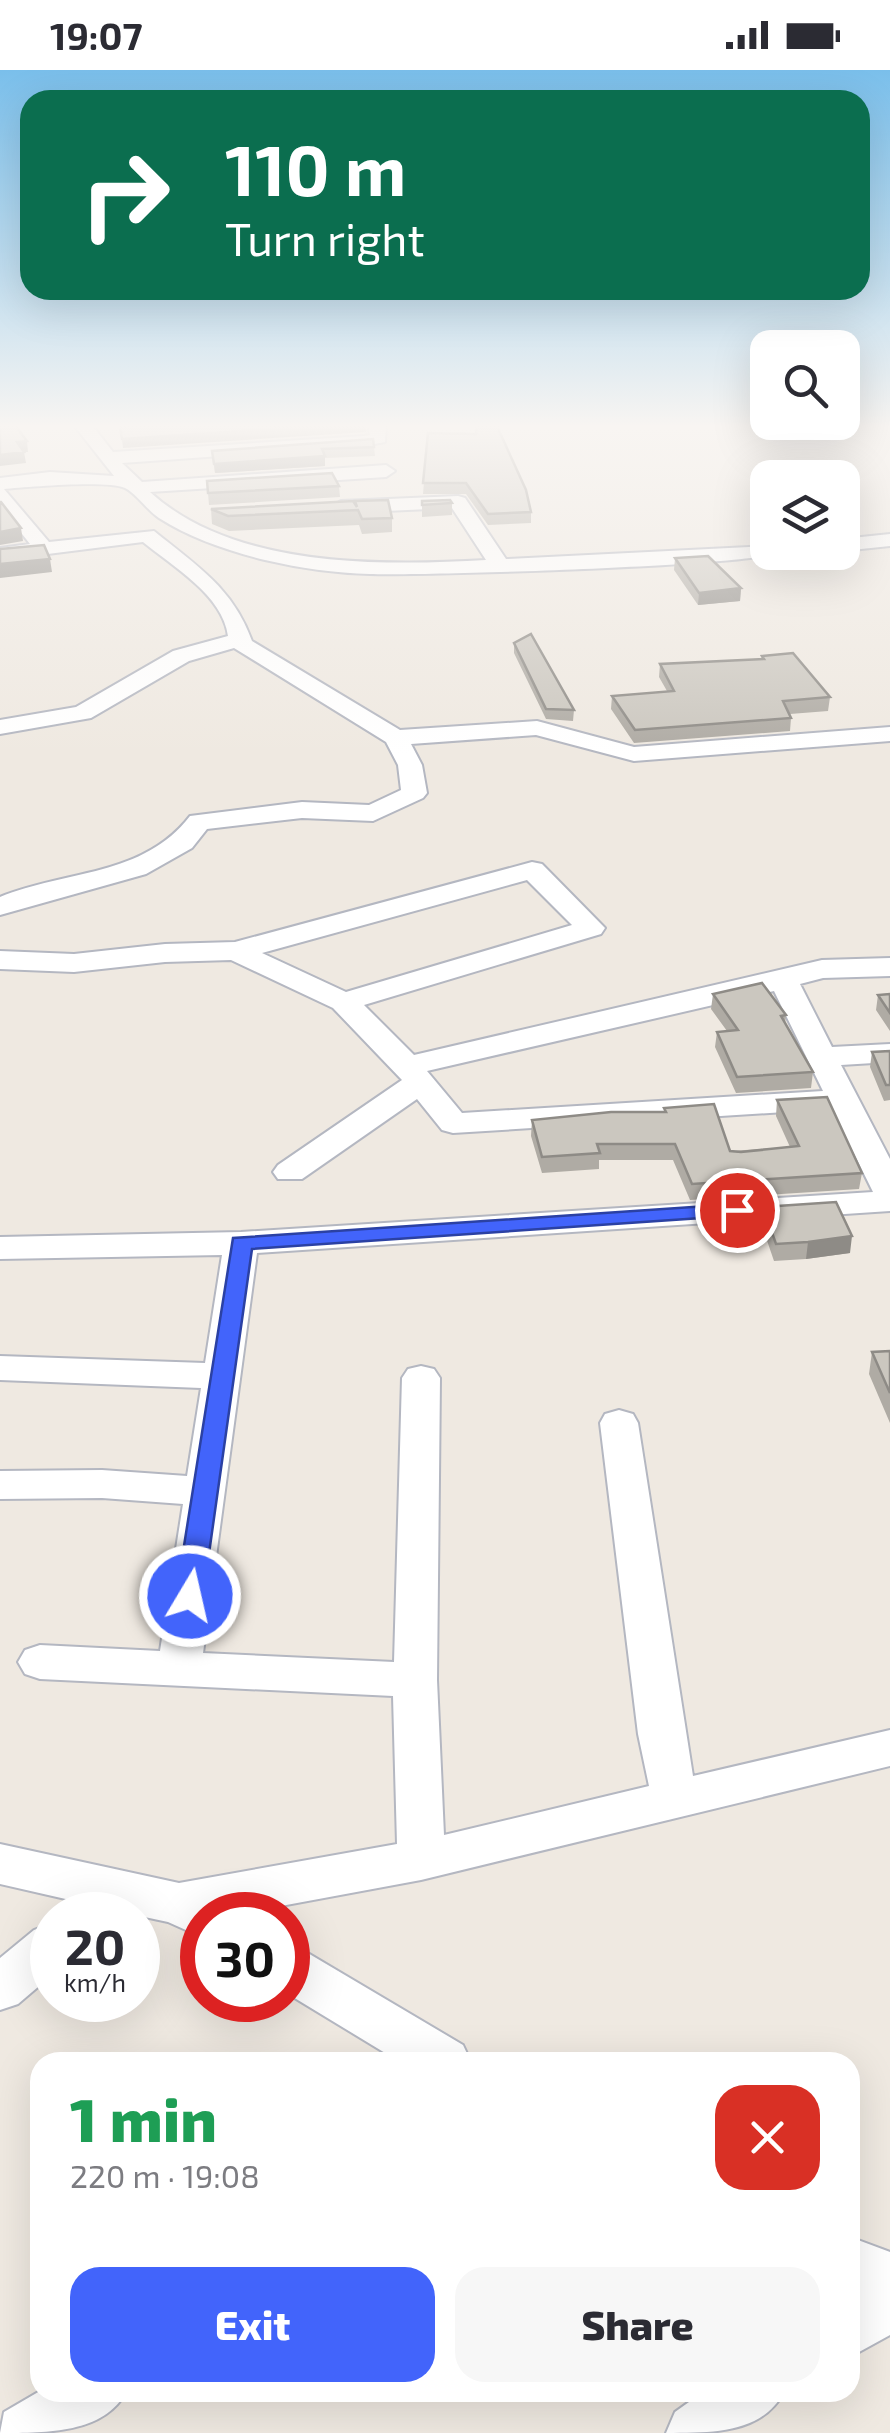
<!DOCTYPE html>
<meta charset="utf-8">
<style>
body{margin:0;font-family:"Exo 2",sans-serif;background:#f7f7f7;color:#2b2b33;height:100vh;display:flex;flex-direction:column;font-size:38px;white-space:nowrap}
*{box-sizing:border-box;margin:0}
p{font-size:32px;color:#7c7c81}
.icon{flex:none;width:55px;height:55px;fill:none;stroke:currentColor;stroke-width:2;stroke-linecap:round;stroke-linejoin:round}
.map{position:relative;flex:1;overflow:hidden}
.sheet{position:absolute;left:30px;top:1982px;width:830px;height:350px;display:flex;flex-direction:column;background:#fff;border-radius:30px;box-shadow:0 10px 40px #0002}
.sheet>*{flex:none}
.banner{position:absolute;left:20px;top:20px;width:850px;height:210px;border-radius:30px;box-shadow:0 10px 40px #0002;background:#0b6e4f;color:#fff;overflow:hidden}
.fabs{position:absolute;left:750px;top:260px;display:grid;gap:20px}
.fabs a{display:grid;place-items:center;width:110px;height:110px;border-radius:20px;background:#fff;box-shadow:0 10px 40px #0002;font-size:50px}
.speed{position:absolute;left:30px;top:1822px;display:flex;gap:20px;font-size:50px;font-weight:700;text-align:center}
.speed>*{display:grid;place-content:center;width:130px;height:130px;border-radius:50%;background:#fff;box-shadow:0 10px 40px #0002;line-height:1}
.speed small{font-size:25px;font-weight:400}
.speed .limit{border:15px solid #d22;background:#fff;color:#111}
.pin{position:absolute;display:grid;place-items:center;width:85px;height:85px;color:#fff;margin:-42px;border:5px solid #fff;border-radius:50%;box-shadow:0 2px 10px #0007}
.me{position:absolute;width:110px;margin:-55px;rotate:9deg;stroke-linejoin:round;filter:drop-shadow(0 0 8px #0008)}
.turn{display:flex;align-items:center;gap:35px;height:210px;padding:0 40px;font-size:45px}
.turn .icon{width:130px;height:130px;stroke-width:2.5}
.turn b{display:block;font-size:70px;line-height:85px}
.round{display:grid;place-items:center;flex:none;width:105px;height:105px;border-radius:30px;background:#f7f7f7}
.summary{display:flex;align-items:center;justify-content:space-between;height:170px;padding:0 40px}
h1{font-size:60px;font-weight:800;line-height:75px;color:#1e9e55}
.primary-button{display:flex;gap:20px;margin-top:auto;padding:20px 40px}
.primary-button a{flex:1;height:115px;border-radius:30px;background:#4264fb;color:#fff;font-size:40px;font-weight:800;line-height:115px;text-align:center}
.primary-button a+a{background:#f7f7f7;color:#2b2b33}
.status{display:flex;justify-content:space-between;align-items:center;height:70px;padding:0 50px;background:#fff;direction:ltr}
.status svg{height:28px;fill:currentColor}
.map>svg:first-child{display:block}
.lines{fill:none;stroke-linecap:round;stroke-linejoin:round}
.minor-casing{stroke:#b4b7c1;stroke-width:4}
.minor{fill:#fff;fill-rule:evenodd}
.wall{fill:#afaba4}
.shaded-wall{fill:#8e8b86}
.building{fill:#cbc7bf;stroke:#8e8b86;stroke-width:2.5}
.route{fill:#4264fb;stroke:#2b41a3;stroke-width:2.5}
</style>
<div class="status"><b>19:07</b><svg viewBox="0 0 49 12"><path d="M0 12V9h3v3zM5 12V6h3v6zM10 12V3h3v9zM15 12V0h3v12zM26 1h20v11H26zM47 4h2v5h-2z"/></svg></div>
<div class="map">
<svg width="890" height="2363" viewBox="0 0 890 2363">
<rect width="100%" height="100%" fill="#efe9e1"/>
<g class="lines">
<defs>
<path id="minor" d="M 73,354 L 91,354 L 113,382 L 364,366 L 370,365 L 368,354 L 386,354 L 385,372 L 364,376 L 122,393 L 142,412 L 386,395 L 395,401 L 386,407 L 150,422 C 233,498 381,496 486,490 L 452,438 L 341,443 L 331,437 L 341,431 L 458,426 L 465,428 L 506,489 L 768,476 L 768,482 L 778,482 C 761,496 416,506 370,504 C 335,503 299,498 265,490 C 229,481 190,468 159,448 C 147,440 137,424 125,418 C 107,410 26,417 4,419 L 49,472 L 154,461 C 197,496 233,518 252,571 L 400,660 L 537,651 L 634,677 L 890,657 L 890,671 L 634,691 L 536,665 L 411,674 L 422,695 L 427,723 L 423,728 L 373,751 L 302,748 L 207,759 L 192,778 L 146,804 L 0,845 L 0,827 C 66,800 143,807 190,746 L 302,732 L 369,735 L 401,720 L 398,695 L 386,672 L 234,578 L 189,591 L 91,648 L 0,664 L 0,650 L 76,637 L 173,581 L 228,566 C 223,525 172,496 143,472 L 0,490 L 0,478 L 30,474 L 0,436 L 0,408 L 50,402 L 114,406 Z
M 890,464 L 890,476 L 842,481 L 842,469 Z
M 532,792 L 542,794 L 605,858 L 601,864 L 364,935 L 414,985 L 822,890 L 890,888 L 890,906 L 823,908 L 800,914 L 832,977 L 890,974 L 890,992 L 841,995 L 890,1089 L 890,1141 L 257,1183 L 203,1583 L 394,1592 L 402,1308 L 408,1299 L 421,1296 L 434,1299 L 440,1308 L 437,1610 L 444,1765 L 649,1716 L 638,1664 L 600,1353 L 605,1344 L 619,1340 L 633,1344 L 638,1353 L 693,1706 L 890,1660 L 890,1696 L 421,1810 L 233,1845 L 202,1845 L 202,1863 L 197,1865 L 168,1852 L 126,1843 L 63,1845 L 70,1830 L 0,1814 L 0,1774 L 179,1813 L 397,1774 L 393,1626 L 40,1609 L 25,1604 L 18,1592 L 25,1580 L 40,1575 L 160,1581 L 183,1434 L 102,1428 L 0,1429 L 0,1401 L 102,1400 L 187,1406 L 201,1318 L 0,1310 L 0,1286 L 205,1293 L 222,1185 L 0,1189 L 0,1167 L 241,1162 L 873,1122 L 832,1039 L 453,1063 L 442,1060 L 417,1029 L 302,1109 L 278,1109 L 273,1102 L 278,1095 L 402,1010 L 333,938 L 231,890 L 165,892 L 74,902 L 0,899 L 0,881 L 74,884 L 165,874 L 235,872 ZM 527,810 L 572,855 L 346,922 L 262,883 ZM 774,921 L 823,1021 L 462,1043 L 427,1001 Z
M 52,1853 L 52,1905 L 18,1934 L 0,1940 L 0,1888 L 34,1860 Z
M 288,1876 L 306,1882 L 463,1975 L 471,1992 L 400,1992 L 288,1924 Z
M 850,2167 L 890,2182 L 890,2265 L 850,2287 Z
M 40,2321 L 40,2322 L 126,2322 C 104,2363 48,2363 0,2363 L 4,2342 Z
M 703,2322 L 784,2322 C 762,2363 715,2363 666,2363 L 675,2342 Z"/>
</defs>
<!-- minor casing -->
<use href="#minor" class="minor-casing"/>
<!-- minor -->
<use href="#minor" class="minor"/>
</g>
<!-- wall -->
<path class="wall" d="M 428,363 L 531,442 L 531,453 L 488,455 L 466,424 L 423,424 Z
M 374,377 L 375,386 L 325,388 L 325,396 L 215,403 L 212,381 Z
M 207,411 L 339,416 L 340,427 L 209,435 Z
M 353,431 L 392,448 L 392,462 L 362,464 L 359,455 L 229,461 L 212,454 L 211,439 Z
M 422,431 L 452,433 L 452,445 L 422,447 Z
M 675,488 L 741,518 L 740,531 L 698,535 L 674,500 Z
M 514,573 L 574,640 L 573,651 L 546,649 L 514,583 Z
M 762,586 L 830,627 L 828,641 L 790,644 L 791,648 L 790,661 L 634,673 L 611,639 L 612,626 L 667,621 L 659,607 L 660,594 L 761,589 Z
M 713,924 L 786,945 L 785,954 L 813,1002 L 811,1018 L 736,1023 L 715,977 L 717,962 L 727,961 L 711,939 Z
M 890,924 L 890,961 L 876,940 L 878,925 Z
M 890,981 L 890,1030 L 884,1031 L 870,997 L 872,982 Z
M 777,1030 L 862,1103 L 859,1119 L 690,1130 L 673,1090 L 599,1090 L 599,1099 L 542,1103 L 531,1066 L 532,1050 L 664,1042 L 664,1038 L 730,1081 L 790,1077 L 776,1046 Z
M 763,1137 L 850,1183 L 806,1189 L 774,1191 L 761,1153 Z
M 890,1281 L 890,1353 L 869,1304 L 872,1282 Z"/>
<!-- shaded-wall -->
<path class="shaded-wall" d="M 344,354 L 365,354 L 366,362 L 123,378 L 122,369 Z
M 27,371 L 28,382 L 24,382 L 26,393 L 0,396 L 0,385 L 17,372 Z
M 325,386 L 325,396 L 215,403 L 214,394 Z
M 21,458 L 23,471 L 0,475 L 0,462 Z
M 50,489 L 52,502 L 0,508 L 0,494 Z
M 741,518 L 740,531 L 698,535 L 699,523 Z
M 852,1166 L 850,1183 L 806,1189 L 808,1172 Z"/>
<!-- building -->
<path class="building" d="M 0,354 L 14,354 L 27,371 L 17,372 L 24,382 L 0,385 Z
M 143,354 L 344,354 L 122,369 L 120,357 Z
M 477,354 L 496,354 L 526,420 L 531,442 L 488,444 L 466,413 L 423,413 L 428,363 L 476,364 Z
M 373,369 L 374,377 L 322,379 L 325,386 L 214,394 L 212,381 Z
M 332,403 L 339,416 L 208,423 L 207,411 Z
M 388,430 L 392,448 L 362,449 L 358,440 L 228,446 L 211,439 L 353,431 L 357,437 L 355,431 Z
M 450,430 L 452,433 L 422,435 L 422,431 Z
M 0,432 L 1,432 L 21,458 L 0,462 Z
M 44,475 L 50,489 L 0,494 L 0,479 Z
M 708,486 L 741,518 L 699,523 L 675,488 Z
M 531,564 L 574,640 L 546,639 L 514,573 Z
M 793,583 L 830,627 L 783,631 L 791,648 L 635,660 L 612,626 L 674,621 L 660,594 L 764,589 L 762,586 Z
M 762,913 L 786,945 L 781,946 L 813,1002 L 737,1007 L 717,962 L 738,960 L 713,924 Z
M 890,924 L 890,943 L 878,925 Z
M 890,981 L 890,1015 L 886,1015 L 872,982 Z
M 827,1027 L 862,1103 L 692,1114 L 675,1074 L 597,1074 L 600,1083 L 542,1087 L 532,1050 L 611,1042 L 666,1042 L 664,1038 L 714,1034 L 730,1081 L 741,1082 L 799,1076 L 777,1030 Z
M 836,1132 L 852,1166 L 808,1172 L 776,1174 L 763,1137 Z
M 890,1281 L 890,1323 L 872,1282 Z"/>
<!-- sky -->
<linearGradient id="sky" x2="0" y2="1"><stop stop-color="#7abfeb"/><stop offset="0.52" stop-color="#f8f5f2"/><stop offset="1" stop-color="#f8f5f2" stop-opacity="0"/></linearGradient>
<rect width="890" height="685" fill="url(#sky)"/>
<!-- route -->
<path class="route" d="M 737,1134 L 745,1136 L 748,1140 L 745,1145 L 252,1179 L 203,1526 L 199,1533 L 180,1533 L 176,1526 L 233,1168 Z"/>
</svg>
<div class="fabs">
<a><svg class="icon" aria-label="search" viewBox="0 0 24 24"><circle cx="10" cy="10" r="6"/><path d="M15 15l6 6"/></svg></a>
<a><svg class="icon" aria-label="layers" viewBox="0 0 24 24"><path d="M12 4l9 5-9 5-9-5zM3 14l9 5 9-5"/></svg></a>
</div>
<div class="speed"><div>20<small>km/h</small></div><div class="limit">30</div></div>
<div class="pin" style="left:737px;top:1140px;background:#d93025"><svg class="icon" aria-label="arrive" viewBox="0 0 24 24"><path d="M6 21V4h12l-3 4 3 4H6"/></svg></div>
<svg class="me" style="left:190px;top:1526px" viewBox="-20 -20 40 40"><circle r="17" fill="#4264fb" stroke="#fff" stroke-width="3"/><path d="M0-11L8 9 0 5-8 9z" fill="#fff"/></svg>
<div class="banner">
<div class="turn"><svg class="icon" aria-label="right" viewBox="0 0 24 24"><path d="M7 20v-9h11M14 6l5 5-5 5"/></svg><div><b>110 m</b>Turn right</div></div>
</div>
<section class="sheet">
<div class="summary"><div><h1>1 min</h1><p>220 m · 19:08</p></div><a class="round" style="background:#d93025;color:#fff"><svg class="icon" aria-label="close" viewBox="0 0 24 24"><path d="M6 6l12 12M18 6L6 18"/></svg></a></div>
<div class="primary-button"><a>Exit</a><a>Share</a></div>
</section>
</div>
